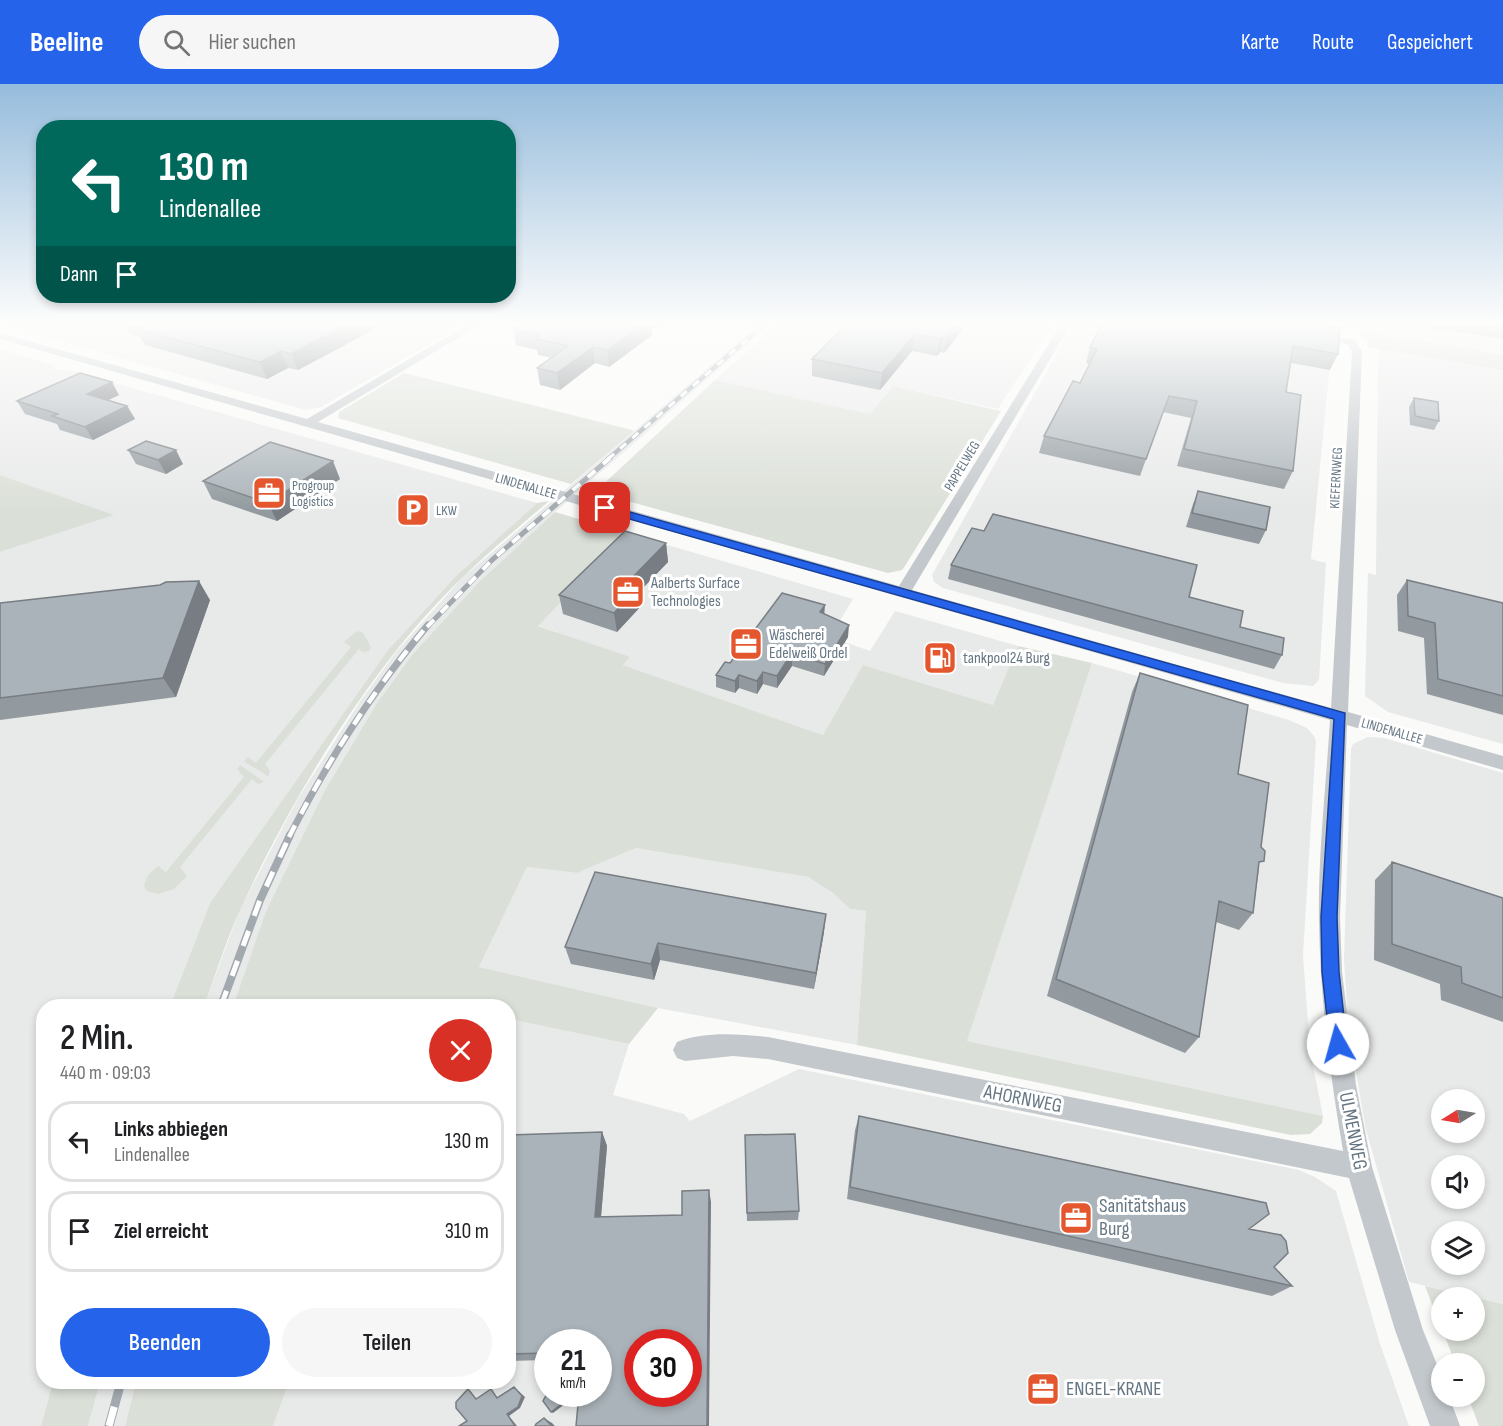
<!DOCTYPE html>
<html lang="de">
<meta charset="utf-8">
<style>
body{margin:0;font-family:"Sofia Sans Condensed",sans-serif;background:#f6f6f6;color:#202124;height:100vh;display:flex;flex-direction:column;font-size:22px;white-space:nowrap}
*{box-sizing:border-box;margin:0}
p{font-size:20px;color:#757577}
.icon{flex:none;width:33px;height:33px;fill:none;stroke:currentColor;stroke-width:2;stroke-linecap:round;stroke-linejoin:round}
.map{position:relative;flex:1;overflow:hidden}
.drawer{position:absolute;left:36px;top:915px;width:480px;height:390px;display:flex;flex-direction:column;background:#fff;border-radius:24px;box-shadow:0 3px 9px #0003}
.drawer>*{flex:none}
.banner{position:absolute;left:36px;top:36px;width:480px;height:183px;border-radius:24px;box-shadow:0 3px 9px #0003;background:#00695c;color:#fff;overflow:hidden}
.needle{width:39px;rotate:259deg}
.fabs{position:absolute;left:1431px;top:1005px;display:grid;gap:12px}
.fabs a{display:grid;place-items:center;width:54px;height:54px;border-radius:50%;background:#fff;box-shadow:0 3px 9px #0003;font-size:30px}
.speed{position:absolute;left:534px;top:1245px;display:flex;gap:12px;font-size:30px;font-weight:700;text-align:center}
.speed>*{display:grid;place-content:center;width:78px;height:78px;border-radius:50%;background:#fff;box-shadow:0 3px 9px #0003;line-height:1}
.speed small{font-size:15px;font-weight:400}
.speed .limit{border:9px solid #d22;background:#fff;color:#111}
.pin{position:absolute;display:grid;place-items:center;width:51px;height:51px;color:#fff;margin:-26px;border-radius:12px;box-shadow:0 3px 9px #0006}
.me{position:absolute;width:66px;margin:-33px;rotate:353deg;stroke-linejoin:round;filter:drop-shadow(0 0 4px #0008)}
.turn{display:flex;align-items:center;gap:21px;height:126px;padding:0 24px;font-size:27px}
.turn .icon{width:78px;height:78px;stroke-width:2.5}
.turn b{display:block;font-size:42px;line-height:51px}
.then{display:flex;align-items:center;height:57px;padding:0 24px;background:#0003;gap:12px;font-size:22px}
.round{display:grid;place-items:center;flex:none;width:63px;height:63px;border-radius:32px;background:#f6f6f6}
.summary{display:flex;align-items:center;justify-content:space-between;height:102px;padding:0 24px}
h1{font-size:36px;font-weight:600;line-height:45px}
.cta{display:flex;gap:12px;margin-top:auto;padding:12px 24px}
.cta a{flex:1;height:69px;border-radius:36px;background:#2563eb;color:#fff;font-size:24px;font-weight:600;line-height:69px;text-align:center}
.cta a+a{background:#f6f6f6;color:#202124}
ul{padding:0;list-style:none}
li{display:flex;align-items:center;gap:18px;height:81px;margin:0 12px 9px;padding:0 12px;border:3px solid #e0e0e0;border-radius:24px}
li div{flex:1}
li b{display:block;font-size:22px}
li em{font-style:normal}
header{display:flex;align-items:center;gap:36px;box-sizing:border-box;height:84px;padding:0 30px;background:#2563eb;color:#fff}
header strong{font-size:28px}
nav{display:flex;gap:33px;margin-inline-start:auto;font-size:21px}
.search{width:420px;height:54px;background:#f6f6f6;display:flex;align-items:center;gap:15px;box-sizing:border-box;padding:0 21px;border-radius:33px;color:#757577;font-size:22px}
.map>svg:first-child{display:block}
.built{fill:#e8e9e9;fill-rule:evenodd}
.green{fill:#dadfd7}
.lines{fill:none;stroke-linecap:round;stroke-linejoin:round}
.minor{fill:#c3c8cc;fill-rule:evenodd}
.rail-far4-casing{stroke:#a2aab0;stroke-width:4.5}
.rail-far3-casing{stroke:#a2aab0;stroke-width:5}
.rail-far2-casing{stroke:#a2aab0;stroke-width:7}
.rail-far1-casing{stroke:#a2aab0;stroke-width:8}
.rail-casing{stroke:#a2aab0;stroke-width:9}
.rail-far4{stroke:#fff;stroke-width:3;stroke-dasharray:8;stroke-linecap:butt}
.rail-far3{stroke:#fff;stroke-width:4;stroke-dasharray:10;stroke-linecap:butt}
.rail-far2{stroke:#fff;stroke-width:4.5;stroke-dasharray:13;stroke-linecap:butt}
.rail-far1{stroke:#fff;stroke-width:5;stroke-dasharray:16;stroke-linecap:butt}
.rail{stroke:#fff;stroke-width:7;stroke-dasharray:20;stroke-linecap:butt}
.wall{fill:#929a9f}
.shaded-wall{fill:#777d82}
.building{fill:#aab3b9;stroke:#777d82;stroke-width:1.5;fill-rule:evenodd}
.route{fill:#2563eb;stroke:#184099;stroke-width:1.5}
.labels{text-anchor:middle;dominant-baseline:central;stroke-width:6;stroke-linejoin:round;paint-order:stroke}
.far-street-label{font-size:14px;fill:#657683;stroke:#fff}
.far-poi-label{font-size:14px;fill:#657683;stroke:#fff;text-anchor:start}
.poi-label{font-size:16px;fill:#657683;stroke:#fff;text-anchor:start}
.near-street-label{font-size:20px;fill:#657683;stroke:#fff}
.near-poi-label{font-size:20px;fill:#657683;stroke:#fff;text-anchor:start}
</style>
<header>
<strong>Beeline</strong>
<div class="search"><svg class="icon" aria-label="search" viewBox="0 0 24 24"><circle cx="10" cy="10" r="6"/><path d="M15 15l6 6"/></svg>Hier suchen</div>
<nav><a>Karte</a><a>Route</a><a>Gespeichert</a></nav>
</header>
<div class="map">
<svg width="1503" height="1342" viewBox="0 0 1503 1342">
<rect width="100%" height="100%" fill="#fafaf8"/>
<!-- built -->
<path class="built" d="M 0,240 L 464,240 L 321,323 L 306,326 Z
M 759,240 L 771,240 L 555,428 L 479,498 L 412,571 L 377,619 L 325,706 L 266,827 L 233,922 L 204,922 L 240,825 L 297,716 L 361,616 L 396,568 L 462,494 Z
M 778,240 L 1053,240 L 998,325 L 893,302 L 870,330 L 715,296 Z
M 1074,240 L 1239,240 L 1332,260 L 1311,475 L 1326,479 L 1319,596 L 1313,602 L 1283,599 L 943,504 L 934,498 L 932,491 Z
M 1318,240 L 1503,240 L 1503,271 L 1351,246 Z
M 0,265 L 55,281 L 54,285 L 73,287 L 537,419 L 456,492 L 388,566 L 210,819 L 170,922 L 44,922 L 44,1298 L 53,1298 L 41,1342 L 0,1342 L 0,468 L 113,431 L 0,391 Z
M 1378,265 L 1503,286 L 1503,660 L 1388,628 L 1365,612 L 1368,489 L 1376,491 Z
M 626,449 L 853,515 L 830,553 L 870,567 L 895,527 L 1018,562 L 993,621 L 863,581 L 823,651 L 623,581 L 629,574 L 537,541 Z
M 1092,579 L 1289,636 L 1307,644 L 1314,652 L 1316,657 L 1303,871 L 1310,967 L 1323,1032 L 967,957 Z
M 1368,653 L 1384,654 L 1503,689 L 1503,1220 L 1409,1198 L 1365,1042 L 1348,938 L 1344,875 L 1351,665 L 1353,660 ZM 1442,1016 L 1474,1016 L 1474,1048 L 1442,1048 ZM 1442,1082 L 1474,1082 L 1474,1114 L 1442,1114 ZM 1442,1148 L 1474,1148 L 1474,1180 L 1442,1180 Z
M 636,764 L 808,793 L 833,809 L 850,825 L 866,827 L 857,961 L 658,924 L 479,883 L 527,783 L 577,789 Z
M 509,935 L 629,960 L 613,1011 L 684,1030 L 690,1037 L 799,985 L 1299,1086 L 1315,1093 L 1336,1107 L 1380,1260 L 1409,1342 L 273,1342 L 289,1298 L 508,1298 ZM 548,1258 L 598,1258 L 598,1310 L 548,1310 ZM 638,1258 L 688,1258 L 688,1310 L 638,1310 Z
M 100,1298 L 136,1298 L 125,1342 L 88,1342 Z"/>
<!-- green -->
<path class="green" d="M 1359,247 L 1503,271 L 1503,286 L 1367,263 L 1367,257 L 1361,252 Z
M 404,289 L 628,345 L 634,347 L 571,400 L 338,334 L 339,328 Z
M 715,296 L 870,330 L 893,302 L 1001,327 L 905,482 L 902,486 L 888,489 L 595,408 Z
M 0,391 L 114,431 L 0,468 Z
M 549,417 C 520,442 491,466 463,493 C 374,577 292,713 241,824 C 226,856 216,890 204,922 L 170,922 L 210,819 L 388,566 L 456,492 L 537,419 Z
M 555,428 L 626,449 L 538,542 L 630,573 L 623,581 L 823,651 L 863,581 L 993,621 L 1018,562 L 1092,579 L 967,957 L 1323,1032 L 1322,1039 L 1310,1050 L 1291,1051 L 857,961 L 866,827 L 850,825 L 833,809 L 808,793 L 636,764 L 577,789 L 527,783 L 479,883 L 658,924 L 629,960 L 509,935 L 508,922 L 448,922 L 436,920 L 434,922 L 233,922 L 266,827 L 325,706 L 377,619 L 412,571 L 479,498 Z
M 357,547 L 363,549 L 371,563 L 369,567 L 363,568 L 359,565 L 265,680 L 270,687 L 268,693 C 261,685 252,684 244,677 L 248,673 L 256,679 L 351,563 L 344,558 Z
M 240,681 L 264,698 L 258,700 L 252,695 L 180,783 L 187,792 L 174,805 L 158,810 L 147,807 L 144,802 L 148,791 L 158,782 L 166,788 L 244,693 L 237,685 Z
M 1425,1202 L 1503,1220 L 1503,1342 L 1479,1342 L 1468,1313 L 1474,1312 L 1474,1280 L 1455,1279 L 1443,1247 L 1474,1246 L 1474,1214 L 1442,1214 L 1441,1244 Z
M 53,1298 L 100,1298 L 88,1342 L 41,1342 Z
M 136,1298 L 289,1298 L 273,1342 L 125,1342 Z"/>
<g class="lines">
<!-- minor -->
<path class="minor" d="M 469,240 L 481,240 L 318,338 L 899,502 L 1061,240 L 1071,240 L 912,506 L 1331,624 L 1352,267 L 1347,260 L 1311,251 L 1316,248 L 1355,256 L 1362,267 L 1348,628 L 1503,672 L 1503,686 L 1347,641 L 1340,833 L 1342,888 L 1356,1001 L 1372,1083 L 1423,1246 L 1442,1293 L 1442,1312 L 1449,1312 L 1460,1342 L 1430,1342 L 1395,1246 L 1349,1094 L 768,975 L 733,972 L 685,977 L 677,974 L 673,966 L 677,958 C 704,947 739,950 768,953 L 1343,1067 C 1330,991 1320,914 1319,836 C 1318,770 1326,702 1330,636 L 0,255 L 0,249 L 307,335 Z"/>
<defs>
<path id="rail-far4" d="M 608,375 L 765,240"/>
<path id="rail-far3" d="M 427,543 L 492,476 L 610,374"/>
<path id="rail-far2" d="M 289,753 C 328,676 373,606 428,541"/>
<path id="rail-far1" d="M 221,922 L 260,816 L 290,751"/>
<path id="rail" d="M 109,1342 L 121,1298"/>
</defs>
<!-- rail-far4 casing -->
<use href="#rail-far4" class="rail-far4-casing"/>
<!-- rail-far3 casing -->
<use href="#rail-far3" class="rail-far3-casing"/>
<!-- rail-far2 casing -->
<use href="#rail-far2" class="rail-far2-casing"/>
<!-- rail-far1 casing -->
<use href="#rail-far1" class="rail-far1-casing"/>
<!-- rail casing -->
<use href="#rail" class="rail-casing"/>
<!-- rail-far4 -->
<use href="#rail-far4" class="rail-far4"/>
<!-- rail-far3 -->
<use href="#rail-far3" class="rail-far3"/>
<!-- rail-far2 -->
<use href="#rail-far2" class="rail-far2"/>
<!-- rail-far1 -->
<use href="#rail-far1" class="rail-far1"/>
<!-- rail -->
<use href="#rail" class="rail"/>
</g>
<!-- wall -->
<path class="wall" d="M 124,240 L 384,240 L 298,286 L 288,284 L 267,295 L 145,261 L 140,253 L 129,250 Z
M 521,240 L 663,240 L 651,246 L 652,251 L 609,283 L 595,279 L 560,306 L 540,301 L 537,284 L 552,274 L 538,271 L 537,266 L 516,261 L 513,245 Z
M 847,240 L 967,240 L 944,269 L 940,268 L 937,272 L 912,267 L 880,306 L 812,292 L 812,275 Z
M 1088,240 L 1316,240 L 1338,270 L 1330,286 L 1291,279 L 1286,308 L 1293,387 L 1284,405 L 1177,382 L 1191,334 L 1163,328 L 1140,392 L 1039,369 L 1044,352 L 1080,299 L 1090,280 L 1086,279 L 1090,263 L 1100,245 L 1087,242 Z
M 1411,240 L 1503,240 L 1503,255 L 1445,246 L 1444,248 L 1427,245 L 1427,243 Z
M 119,311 L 108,316 L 127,322 L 135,335 L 93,356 L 60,346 L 57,340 L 25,330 L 17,317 Z
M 1414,314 L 1439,337 L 1434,346 L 1410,341 L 1409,323 Z
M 128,366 L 183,380 L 166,390 L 136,380 Z
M 340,395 L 277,437 L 212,415 L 203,397 Z
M 1198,407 L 1266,446 L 1259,460 L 1186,443 L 1193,420 Z
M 666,459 L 668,478 L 640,507 L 642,521 L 617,548 L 563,530 L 559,511 Z
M 951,481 L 1189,513 L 1240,543 L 1282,571 L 1274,585 L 948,495 Z
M 1407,496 L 1503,519 L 1503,631 L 1427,610 L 1424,554 L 1398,547 L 1397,511 Z
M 210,516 L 176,613 L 0,636 L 0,519 Z
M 824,530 L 848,553 L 824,592 L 792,582 L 777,604 L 763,600 L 757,610 L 739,604 L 735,609 L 716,603 L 716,591 L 730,579 Z
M 1140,589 L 1238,690 L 1259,784 L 1253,829 L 1239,846 L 1216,838 L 1199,953 L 1185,969 L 1047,912 L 1132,608 Z
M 1392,778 L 1503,814 L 1503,938 L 1441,916 L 1440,900 L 1374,876 L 1375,796 Z
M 824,848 L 814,905 L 660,876 L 654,896 L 571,880 L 565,863 Z
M 859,1032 L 1249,1145 L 1274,1183 L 1292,1202 L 1272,1212 L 847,1115 L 855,1046 Z
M 602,1048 L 607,1062 L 601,1133 L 682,1131 L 711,1118 L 598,1258 L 548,1258 L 548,1276 L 508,1277 L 508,1051 Z
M 745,1051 L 799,1127 L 798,1136 L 747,1137 Z"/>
<!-- shaded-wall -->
<path class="shaded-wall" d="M 348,240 L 384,240 L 298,286 L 291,270 Z
M 643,240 L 663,240 L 651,246 L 652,251 L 609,283 L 608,266 Z
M 957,240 L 967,240 L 944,269 L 947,252 Z
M 915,250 L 912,267 L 880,306 L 882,289 Z
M 943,252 L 940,268 L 937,272 L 940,255 Z
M 593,263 L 595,279 L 560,306 L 557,289 Z
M 281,267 L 288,284 L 267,295 L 260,278 Z
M 112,298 L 119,311 L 94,323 L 87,310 Z
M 127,322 L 135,335 L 93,356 L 85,343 Z
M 176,366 L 183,380 L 166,390 L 158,376 Z
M 333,377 L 340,395 L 277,437 L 268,419 Z
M 666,459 L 668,478 L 640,507 L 642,521 L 617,548 L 614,529 L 628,498 Z
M 199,497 L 210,516 L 176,613 L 163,594 Z
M 825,521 L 824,534 L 820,528 Z
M 849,541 L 848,553 L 824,592 L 825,580 Z
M 792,569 L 792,582 L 777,604 L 777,592 Z
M 763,588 L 763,600 L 757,610 L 757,597 Z
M 739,591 L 739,604 L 735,609 L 735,597 Z
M 826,830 L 824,848 L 814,905 L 816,889 Z
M 658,859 L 660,876 L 654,896 L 651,880 Z
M 602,1048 L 607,1062 L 600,1144 L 595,1133 Z
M 709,1106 L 711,1118 L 709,1342 L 707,1342 Z
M 514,1303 L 525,1313 L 520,1324 L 509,1332 L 517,1342 L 515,1342 L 507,1330 Z
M 562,1310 L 569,1317 L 553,1329 L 551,1328 Z
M 544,1334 L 552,1339 L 555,1342 L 552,1342 Z"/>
<!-- building -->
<path class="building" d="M 146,240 L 348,240 L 291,270 L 281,267 L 260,278 L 136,245 L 147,240 Z
M 521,240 L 643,240 L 608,266 L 593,263 L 557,289 L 537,284 L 568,262 L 535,255 L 540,251 L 513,245 Z
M 847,240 L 957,240 L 947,252 L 943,252 L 940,255 L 915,250 L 882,289 L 812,275 Z
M 1102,240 L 1316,240 L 1340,244 L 1338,270 L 1293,262 L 1286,308 L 1301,311 L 1293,387 L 1184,365 L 1197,317 L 1169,312 L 1146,375 L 1044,352 L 1073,297 L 1080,299 L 1097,265 L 1090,263 Z
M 80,289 L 112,298 L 87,310 L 127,322 L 85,343 L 52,332 L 58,330 L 17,317 Z
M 1414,314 L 1438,318 L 1439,337 L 1415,332 Z
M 146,357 L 176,366 L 158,376 L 128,366 Z
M 270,358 L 333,377 L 268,419 L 203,397 Z
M 1198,407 L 1270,423 L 1266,446 L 1192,429 Z
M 993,430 L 1197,481 L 1189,513 L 1243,527 L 1240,543 L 1284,554 L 1282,571 L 951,481 L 972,444 L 984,447 Z
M 625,447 L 666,459 L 628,498 L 639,502 L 614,529 L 559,511 Z
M 1407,496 L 1503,519 L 1503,612 L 1438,595 L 1435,539 L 1408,532 Z
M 199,497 L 163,594 L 0,614 L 0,519 L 160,501 L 166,498 Z
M 782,509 L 825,521 L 820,528 L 849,541 L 825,580 L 792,569 L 777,592 L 763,588 L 757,597 L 739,591 L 735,597 L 716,591 L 725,578 L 730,579 Z
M 1140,589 L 1248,621 L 1238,690 L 1269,699 L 1261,763 L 1265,767 L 1264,777 L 1259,778 L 1253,829 L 1219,817 L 1199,953 L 1056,895 Z
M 1392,778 L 1503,814 L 1503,914 L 1462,899 L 1461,883 L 1392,860 Z
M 595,788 L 826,830 L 816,889 L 658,859 L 651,880 L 565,863 Z
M 859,1032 L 1266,1119 L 1269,1130 L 1249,1145 L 1281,1151 L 1286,1157 L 1288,1169 L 1274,1183 L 1292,1202 L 850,1103 Z
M 602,1048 L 595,1133 L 682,1131 L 682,1107 L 709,1106 L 707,1342 L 576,1342 L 579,1310 L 598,1310 L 598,1258 L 548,1258 L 548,1269 L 508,1270 L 508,1051 ZM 638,1258 L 688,1258 L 688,1310 L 638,1310 Z
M 795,1050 L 799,1127 L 747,1129 L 745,1051 Z
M 514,1303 L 522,1312 L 518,1323 L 507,1330 L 515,1342 L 459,1342 L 467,1337 L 456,1324 L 456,1318 L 468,1305 L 476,1315 L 491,1305 L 497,1314 Z
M 548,1308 L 548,1310 L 562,1310 L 567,1316 L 551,1328 L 543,1317 Z
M 544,1334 L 552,1342 L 535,1342 L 536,1340 Z"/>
<!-- sky -->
<linearGradient id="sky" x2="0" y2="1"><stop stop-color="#96bcdc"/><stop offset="0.56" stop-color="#fdfdfc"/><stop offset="1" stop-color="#fdfdfc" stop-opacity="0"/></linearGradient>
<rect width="1503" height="428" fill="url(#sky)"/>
<!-- route -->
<path class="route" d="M 605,421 L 1345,629 L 1337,833 L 1339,888 L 1347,960 L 1345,966 L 1338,969 L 1332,966 L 1330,960 L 1322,888 L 1321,833 L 1334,635 L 601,427 L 600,424 Z"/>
<!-- icons -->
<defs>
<symbol id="office-square" viewBox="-11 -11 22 22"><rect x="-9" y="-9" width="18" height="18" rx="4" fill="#e4572e" stroke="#fff"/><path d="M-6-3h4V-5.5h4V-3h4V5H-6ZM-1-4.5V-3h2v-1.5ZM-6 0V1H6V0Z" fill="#fff"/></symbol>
<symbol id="parking-square" viewBox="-11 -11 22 22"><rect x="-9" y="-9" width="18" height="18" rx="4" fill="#e4572e" stroke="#fff"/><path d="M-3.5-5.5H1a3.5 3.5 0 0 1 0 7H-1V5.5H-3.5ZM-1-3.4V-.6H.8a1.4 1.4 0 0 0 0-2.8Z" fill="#fff"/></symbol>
<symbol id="fuel-square" viewBox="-11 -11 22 22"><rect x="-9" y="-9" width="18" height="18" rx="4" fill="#e4572e" stroke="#fff"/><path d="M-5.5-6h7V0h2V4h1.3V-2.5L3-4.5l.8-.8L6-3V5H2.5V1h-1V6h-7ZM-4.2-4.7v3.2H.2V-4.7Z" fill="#fff"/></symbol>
</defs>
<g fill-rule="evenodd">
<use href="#office-square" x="250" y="390" width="38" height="38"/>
<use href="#parking-square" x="394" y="407" width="38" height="38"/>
<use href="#office-square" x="609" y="489" width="38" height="38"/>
<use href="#office-square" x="727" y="541" width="38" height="38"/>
<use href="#fuel-square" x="921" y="555" width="38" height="38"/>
<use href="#office-square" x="1057" y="1115" width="38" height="38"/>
<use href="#office-square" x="1024" y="1286" width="38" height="38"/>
</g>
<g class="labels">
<!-- far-street labels -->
<g class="far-street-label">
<text transform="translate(962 382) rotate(-59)">PAPPELWEG</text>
<text transform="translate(1336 394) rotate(-87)">KIEFERNWEG</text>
<text transform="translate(526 402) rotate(16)">LINDENALLEE</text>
<text transform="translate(1392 647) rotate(16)">LINDENALLEE</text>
</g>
<!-- far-poi labels -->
<g class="far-poi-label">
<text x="292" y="401">Progroup<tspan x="292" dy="16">Logistics</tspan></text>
<text x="436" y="426">LKW</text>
</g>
<!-- poi labels -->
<g class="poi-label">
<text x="651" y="499">Aalberts Surface<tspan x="651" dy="18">Technologies</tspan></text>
<text x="769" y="551">Wäscherei<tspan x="769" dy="18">Edelweiß Ordel</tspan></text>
<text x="963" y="574">tankpool24 Burg</text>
</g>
<!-- near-street labels -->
<g class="near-street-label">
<text transform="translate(1023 1015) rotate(11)">AHORNWEG</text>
<text transform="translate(1353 1047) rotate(79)">ULMENWEG</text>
</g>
<!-- near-poi labels -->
<g class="near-poi-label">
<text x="1099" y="1122">Sanitätshaus<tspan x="1099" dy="23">Burg</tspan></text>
<text x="1066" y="1305">ENGEL-KRANE</text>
</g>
</g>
</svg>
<div class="fabs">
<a><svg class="needle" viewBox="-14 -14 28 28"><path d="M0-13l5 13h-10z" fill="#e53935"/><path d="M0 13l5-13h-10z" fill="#757577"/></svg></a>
<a><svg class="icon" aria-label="sound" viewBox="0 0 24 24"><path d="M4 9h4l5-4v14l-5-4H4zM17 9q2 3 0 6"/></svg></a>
<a><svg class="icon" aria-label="layers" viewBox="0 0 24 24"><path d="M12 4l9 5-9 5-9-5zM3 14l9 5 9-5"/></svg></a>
<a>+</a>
<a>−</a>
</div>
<div class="speed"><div>21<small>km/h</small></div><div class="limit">30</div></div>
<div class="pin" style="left:605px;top:424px;background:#d93025"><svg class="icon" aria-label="arrive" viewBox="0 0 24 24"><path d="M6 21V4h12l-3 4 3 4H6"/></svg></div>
<svg class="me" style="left:1338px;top:960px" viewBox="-20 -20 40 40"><circle r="19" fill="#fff"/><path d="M0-13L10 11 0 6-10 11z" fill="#2563eb"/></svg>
<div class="banner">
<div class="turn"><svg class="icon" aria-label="left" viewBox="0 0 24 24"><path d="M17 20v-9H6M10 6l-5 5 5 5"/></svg><div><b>130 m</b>Lindenallee</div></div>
<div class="then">Dann<svg class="icon" aria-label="arrive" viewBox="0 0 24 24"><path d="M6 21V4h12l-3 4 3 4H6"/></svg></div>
</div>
<section class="drawer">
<div class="summary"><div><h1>2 Min.</h1><p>440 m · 09:03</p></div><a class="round" style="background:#d93025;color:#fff"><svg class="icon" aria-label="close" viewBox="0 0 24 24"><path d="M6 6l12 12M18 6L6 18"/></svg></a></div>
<ul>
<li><svg class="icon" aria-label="left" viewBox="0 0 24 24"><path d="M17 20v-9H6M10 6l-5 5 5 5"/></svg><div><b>Links abbiegen</b><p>Lindenallee</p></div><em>130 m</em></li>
<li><svg class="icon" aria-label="arrive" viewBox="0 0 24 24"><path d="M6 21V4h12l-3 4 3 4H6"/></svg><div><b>Ziel erreicht</b></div><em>310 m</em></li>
</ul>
<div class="cta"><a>Beenden</a><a>Teilen</a></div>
</section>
</div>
